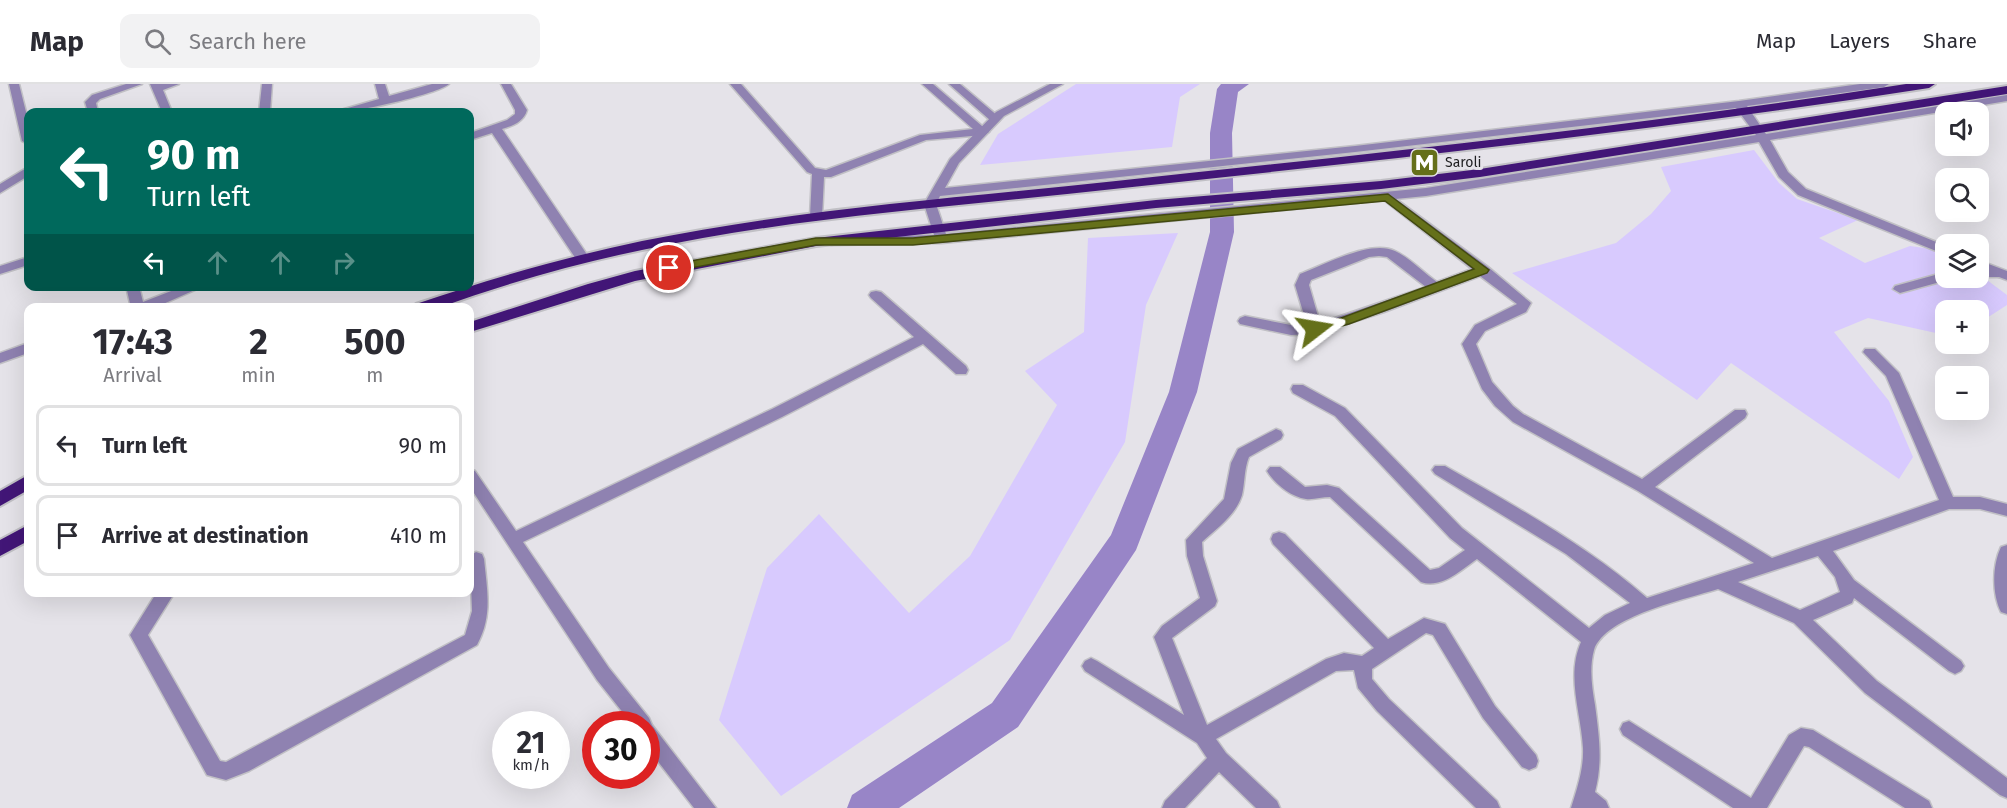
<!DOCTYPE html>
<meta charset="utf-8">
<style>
body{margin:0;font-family:"Fira Sans",sans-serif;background:#f2f2f3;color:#2b2b33;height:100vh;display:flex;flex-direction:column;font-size:22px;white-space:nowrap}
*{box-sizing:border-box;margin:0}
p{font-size:20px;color:#7c7c81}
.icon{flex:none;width:33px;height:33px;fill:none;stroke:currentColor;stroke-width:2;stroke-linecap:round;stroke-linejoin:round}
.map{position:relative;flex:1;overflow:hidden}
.panel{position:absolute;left:24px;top:219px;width:450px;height:294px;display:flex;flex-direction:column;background:#fff;border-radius:12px;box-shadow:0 6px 24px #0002}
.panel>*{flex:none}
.guide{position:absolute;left:24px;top:24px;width:450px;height:183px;border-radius:12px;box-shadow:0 6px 24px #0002;background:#00695c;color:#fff;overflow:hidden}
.buttons{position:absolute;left:1935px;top:18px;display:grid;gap:12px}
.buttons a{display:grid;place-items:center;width:54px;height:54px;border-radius:12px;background:#fff;box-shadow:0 6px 24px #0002;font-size:30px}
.speed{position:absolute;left:492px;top:627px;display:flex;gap:12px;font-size:30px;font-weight:700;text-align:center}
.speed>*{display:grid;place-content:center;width:78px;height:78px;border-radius:50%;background:#fff;box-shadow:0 6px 24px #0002;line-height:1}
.speed small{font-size:15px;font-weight:400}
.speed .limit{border:9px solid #d22;background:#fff;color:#111}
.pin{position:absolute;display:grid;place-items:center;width:51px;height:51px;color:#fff;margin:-26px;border:3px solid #fff;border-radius:50%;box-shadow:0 2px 6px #0007}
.me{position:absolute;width:66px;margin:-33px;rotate:76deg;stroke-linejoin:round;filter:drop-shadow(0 0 4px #0008)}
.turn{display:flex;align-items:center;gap:21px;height:126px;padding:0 24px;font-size:27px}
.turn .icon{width:78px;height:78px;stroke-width:2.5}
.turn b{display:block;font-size:42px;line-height:51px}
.lanes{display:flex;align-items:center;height:57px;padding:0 24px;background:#0003;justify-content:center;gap:30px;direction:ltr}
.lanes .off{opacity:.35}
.eta{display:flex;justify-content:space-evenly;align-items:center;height:102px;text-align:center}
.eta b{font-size:36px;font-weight:700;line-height:42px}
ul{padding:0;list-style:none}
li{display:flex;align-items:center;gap:18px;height:81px;margin:0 12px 9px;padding:0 12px;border:3px solid #e1e1e2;border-radius:12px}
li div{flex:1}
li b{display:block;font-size:22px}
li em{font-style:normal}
header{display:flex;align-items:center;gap:36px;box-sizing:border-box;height:84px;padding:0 30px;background:#fff;border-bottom:2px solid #e1e1e2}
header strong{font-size:28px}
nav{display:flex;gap:33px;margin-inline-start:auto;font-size:21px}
.search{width:420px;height:54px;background:#f2f2f3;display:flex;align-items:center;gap:15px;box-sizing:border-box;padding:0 21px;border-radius:12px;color:#7c7c81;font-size:22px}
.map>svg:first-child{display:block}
.green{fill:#d8cafe}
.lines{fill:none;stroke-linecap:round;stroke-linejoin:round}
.river{fill:#9885c7;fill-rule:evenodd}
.minor-casing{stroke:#c1c0c5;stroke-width:3}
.tertiary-casing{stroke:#c1c0c5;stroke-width:3}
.trunk-casing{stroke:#c1c0c5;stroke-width:4}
.minor{fill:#8f82b1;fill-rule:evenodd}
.tertiary{fill:#8f82b1;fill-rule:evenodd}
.trunk{fill:#421677;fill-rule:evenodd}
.route{fill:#65701a;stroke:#424911;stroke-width:1.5}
.labels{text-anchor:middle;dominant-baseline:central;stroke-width:6;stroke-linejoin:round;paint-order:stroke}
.far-poi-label{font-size:14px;fill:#1e1e20;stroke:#e5e3e9;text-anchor:start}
</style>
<header>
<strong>Map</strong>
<div class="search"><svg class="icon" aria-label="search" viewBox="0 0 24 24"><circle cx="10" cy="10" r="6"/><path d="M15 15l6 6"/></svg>Search here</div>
<nav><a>Map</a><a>Layers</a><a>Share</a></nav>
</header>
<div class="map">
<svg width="2007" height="724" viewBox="0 0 2007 724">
<rect width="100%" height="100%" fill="#e5e3e9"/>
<!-- green -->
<path class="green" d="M 1076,0 L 1200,0 L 1180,13 L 1172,63 L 980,81 L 998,50 Z
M 1754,66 L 1779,99 L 1797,115 L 1858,136 L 1819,154 L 1865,179 L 1910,162 L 1945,167 L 1946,194 L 1978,194 L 1979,190 L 2007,211 L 2007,221 L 1979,239 L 1978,226 L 1946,226 L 1945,251 L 1868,234 L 1834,248 L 1889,317 L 1913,373 L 1899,395 L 1731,279 L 1697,316 L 1512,189 L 1616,159 L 1651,130 L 1671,107 L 1661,83 Z
M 1178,149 L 1146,221 L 1125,358 L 1010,556 L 781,712 L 719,636 L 767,484 L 819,430 L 909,529 L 970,472 L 1057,321 L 1025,287 L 1084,248 L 1088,154 Z"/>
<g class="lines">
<!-- river -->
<path class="river" d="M 1221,0 L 1249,0 L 1238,8 L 1232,49 L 1234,148 L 1197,308 L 1136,466 L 1018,643 L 899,724 L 847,724 L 852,711 L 992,619 L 1111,451 L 1169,308 L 1210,148 L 1210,49 L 1217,5 Z"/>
<defs>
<path id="minor" d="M 126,0 L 142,0 L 100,15 L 96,19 L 98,28 L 88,28 L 85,18 L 92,11 Z
M 150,0 L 179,0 L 163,6 L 172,28 L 162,28 Z
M 262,0 L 272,0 L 270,28 L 259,28 Z
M 375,0 L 385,0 L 389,12 L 432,0 L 449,0 C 438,10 357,28 340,28 L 341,26 L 379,15 Z
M 501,0 L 511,0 L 527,26 C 524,38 512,42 502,45 L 588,172 L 589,175 L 588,178 L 578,178 L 492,49 L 470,56 L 470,49 L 507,36 L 515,30 L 515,26 Z
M 730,0 L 741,0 L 815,84 L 826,86 L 920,51 L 973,45 L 922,0 L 933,0 L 989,48 L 983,51 L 926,56 L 831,93 L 824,93 L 822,133 L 816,137 L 810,133 L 812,90 L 807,88 Z
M 949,0 L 960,0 L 999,33 L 999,37 L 991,37 Z
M 1388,109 L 1488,183 L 1531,219 L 1526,228 L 1485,247 L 1476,260 L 1492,298 L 1513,322 L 1523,330 L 1642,395 L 1735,326 L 1745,326 L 1747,330 L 1745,334 L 1655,403 L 1772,474 L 1939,416 L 1886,292 L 1863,268 L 1865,265 L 1875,265 L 1899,289 L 1953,413 L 1980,413 L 2007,420 L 2007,432 L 1980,425 L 1949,425 L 1833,467 L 1854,496 L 1961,577 L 1964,582 L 1961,587 L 1955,590 L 1949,587 L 1854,514 L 1852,519 L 1813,536 L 1877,597 L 2007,694 L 2007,714 L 2000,711 L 1865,609 L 1794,539 L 1718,505 C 1687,515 1605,532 1594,566 C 1589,584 1592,604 1595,621 C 1599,652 1603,677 1595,708 L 1606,717 L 1609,724 L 1571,724 C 1577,705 1584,684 1583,664 C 1581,629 1566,592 1581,558 L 1477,475 C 1461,486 1442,505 1421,498 L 1330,413 C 1322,413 1313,416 1306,415 C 1291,413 1274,399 1267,387 L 1270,383 L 1280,383 L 1305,403 L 1327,401 L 1339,404 L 1430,486 L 1439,484 L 1465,466 L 1450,454 L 1335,332 L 1293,309 L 1291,305 L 1293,301 L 1303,301 L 1345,324 L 1462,444 L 1589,544 L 1605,531 L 1630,519 L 1566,470 L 1435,390 L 1432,386 L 1435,382 L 1445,382 C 1515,422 1586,461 1647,514 L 1754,479 L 1638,407 L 1513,338 L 1495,322 L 1482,305 L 1462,260 L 1475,241 L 1517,220 L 1480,192 L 1384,228 L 1315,250 L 1291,251 L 1240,240 L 1238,237 L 1240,234 L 1245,232 L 1291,241 L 1307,241 L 1295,201 L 1300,190 C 1324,181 1371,155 1395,167 C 1410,174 1424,189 1437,198 L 1472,185 L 1384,116 L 1384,110 ZM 1379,172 L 1387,173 L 1426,203 L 1320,239 L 1309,201 L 1311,196 L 1369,173 ZM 1818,472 L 1835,493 L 1840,508 L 1800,526 L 1738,498 Z
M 28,173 L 28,181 L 0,190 L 0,182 Z
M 1978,185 L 2000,185 L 2006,189 L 2000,193 L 1978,193 Z
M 1946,188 L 1946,194 L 1951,195 L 1900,209 L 1893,205 L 1895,202 Z
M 126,202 L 139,202 L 143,218 L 184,202 L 204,202 L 154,224 L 131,224 Z
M 876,207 L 881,208 L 966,282 L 968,286 L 966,290 L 956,290 L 923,260 L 782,333 L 523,458 L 609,584 L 649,634 L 652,641 L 716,724 L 694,724 L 646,662 L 646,640 L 632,640 L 597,596 L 470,403 L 470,385 L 475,387 L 516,447 L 772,325 L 914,253 L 871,214 L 869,211 L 871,208 Z
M 28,259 L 28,269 L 0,279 L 0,269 Z
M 1276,345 L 1281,347 L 1283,351 L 1281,355 L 1249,373 C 1244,385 1245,398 1242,411 C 1236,431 1217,444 1202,458 L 1203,472 L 1217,517 L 1215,522 L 1172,554 L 1207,641 L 1326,575 L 1344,569 L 1362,572 L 1374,564 L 1273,460 L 1271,455 L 1273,450 L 1279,448 L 1285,450 L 1388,555 L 1424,534 L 1445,540 L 1495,622 L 1536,671 L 1538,677 L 1536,683 L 1529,686 L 1522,683 L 1483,634 L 1433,551 L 1426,549 L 1372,585 L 1372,595 L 1389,615 L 1497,717 L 1500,724 L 1476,724 L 1377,627 L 1358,604 L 1354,586 L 1336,587 L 1216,655 L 1226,669 L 1277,717 L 1280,724 L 1256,724 L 1219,688 L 1185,724 L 1162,724 L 1165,717 L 1207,674 L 1197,659 L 1085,587 L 1082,582 L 1085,577 L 1091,574 L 1097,577 L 1184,631 L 1154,553 L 1162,542 L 1200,514 L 1187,472 L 1186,456 L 1224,415 L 1231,379 L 1238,365 Z
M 476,468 L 482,470 L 484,475 C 487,506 493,532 477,561 L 249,687 L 226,696 L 207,691 L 130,551 L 157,508 L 175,508 L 148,551 L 220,677 L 226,678 L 465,551 L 472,527 L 470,472 Z
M 1629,637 L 1751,714 L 1789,651 L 1801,644 L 1813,646 L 1929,717 L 1932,724 L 1905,724 L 1809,663 L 1804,662 L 1767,724 L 1733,724 L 1623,651 L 1620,645 L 1623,639 Z"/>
<path id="tertiary" d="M 9,0 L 19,0 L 28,36 L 28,60 L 22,57 Z
M 1050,0 L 1063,0 L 1004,32 L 959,79 L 945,104 L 1355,62 L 1739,17 L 1860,0 L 1889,0 L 1884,3 L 1747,22 L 1766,50 L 2007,11 L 2007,17 L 1770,56 L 1788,88 L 1806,105 L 1946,162 L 1946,171 L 1798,111 L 1779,93 L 1759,58 L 1426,112 L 942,159 L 831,161 L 829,158 L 835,154 L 934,151 L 924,120 L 950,75 L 996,28 ZM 1736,24 L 1756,51 L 1426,104 L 946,150 L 936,120 L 940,112 L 1355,68 Z
M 28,83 L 28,92 L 0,109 L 0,100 Z
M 1978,176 L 2007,187 L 2007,196 L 1978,185 Z
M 2007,461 L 2007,530 L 2001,528 C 1992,510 1992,482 2001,463 Z"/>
<path id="trunk" d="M 1906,0 L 1935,0 L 1929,4 C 1661,46 1393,75 1123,104 C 963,122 800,132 642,166 C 573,180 505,200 438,224 L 414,224 L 416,220 C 490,195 565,173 642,157 C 798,125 958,114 1116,97 C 1380,69 1644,41 1906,0 Z
M 2007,2 L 2007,10 L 1480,93 L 1381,105 L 1156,124 L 816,162 L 635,197 L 470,248 L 470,238 L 588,200 L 635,187 L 816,154 L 1156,116 L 1381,97 L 1480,85 Z
M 28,391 L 28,406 L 0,422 L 0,407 Z
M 28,441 L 28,457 L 0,472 L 0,456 Z"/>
</defs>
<!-- minor casing -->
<use href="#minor" class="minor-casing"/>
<!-- tertiary casing -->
<use href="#tertiary" class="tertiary-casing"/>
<!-- trunk casing -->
<use href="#trunk" class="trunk-casing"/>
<!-- minor -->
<use href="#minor" class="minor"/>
<!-- tertiary -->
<use href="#tertiary" class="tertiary"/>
<!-- trunk -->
<use href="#trunk" class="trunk"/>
</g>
<!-- route -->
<path class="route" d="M 1388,110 L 1489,186 L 1487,189 L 1349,240 L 1315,249 L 1309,245 L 1310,242 L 1341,234 L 1474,185 L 1385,117 L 913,161 L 816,161 L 669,188 L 664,184 L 669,181 L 816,154 L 913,154 Z"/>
<!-- icons -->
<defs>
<symbol id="metro-square" viewBox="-11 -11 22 22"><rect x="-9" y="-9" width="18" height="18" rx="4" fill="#65701a" stroke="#e5e3e9"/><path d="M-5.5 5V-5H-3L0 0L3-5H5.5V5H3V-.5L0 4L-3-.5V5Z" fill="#fff"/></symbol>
</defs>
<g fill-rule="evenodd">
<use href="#metro-square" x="1408" y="62" width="33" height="33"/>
</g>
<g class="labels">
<!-- far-poi labels -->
<g class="far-poi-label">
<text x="1445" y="78">Saroli</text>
</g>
</g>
</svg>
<div class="buttons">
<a><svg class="icon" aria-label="sound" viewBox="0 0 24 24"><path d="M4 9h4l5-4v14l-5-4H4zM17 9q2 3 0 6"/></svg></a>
<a><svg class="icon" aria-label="search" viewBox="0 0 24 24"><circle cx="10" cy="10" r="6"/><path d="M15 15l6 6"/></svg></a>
<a><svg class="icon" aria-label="layers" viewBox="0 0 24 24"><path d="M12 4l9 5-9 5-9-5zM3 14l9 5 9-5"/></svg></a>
<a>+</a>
<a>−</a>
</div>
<div class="speed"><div>21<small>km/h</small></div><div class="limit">30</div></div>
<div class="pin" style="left:669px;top:184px;background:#d93025"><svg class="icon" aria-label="arrive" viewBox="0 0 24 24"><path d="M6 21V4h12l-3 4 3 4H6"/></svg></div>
<svg class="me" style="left:1315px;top:245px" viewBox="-20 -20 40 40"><path d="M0-17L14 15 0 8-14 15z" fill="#65701a" stroke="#fff" stroke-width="4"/></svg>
<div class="guide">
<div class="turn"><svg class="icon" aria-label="left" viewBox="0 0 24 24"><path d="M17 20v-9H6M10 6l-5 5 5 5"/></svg><div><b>90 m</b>Turn left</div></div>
<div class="lanes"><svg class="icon" aria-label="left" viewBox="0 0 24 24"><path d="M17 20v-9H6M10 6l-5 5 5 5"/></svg><svg class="icon off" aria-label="ahead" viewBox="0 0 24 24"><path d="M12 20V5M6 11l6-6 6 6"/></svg><svg class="icon off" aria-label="ahead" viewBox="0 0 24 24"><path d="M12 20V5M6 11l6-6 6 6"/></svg><svg class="icon off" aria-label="right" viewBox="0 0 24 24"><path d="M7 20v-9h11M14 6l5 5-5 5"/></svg></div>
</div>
<section class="panel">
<div class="eta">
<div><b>17:43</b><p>Arrival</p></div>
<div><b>2</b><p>min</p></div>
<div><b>500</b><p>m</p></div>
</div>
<ul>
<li><svg class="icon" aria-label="left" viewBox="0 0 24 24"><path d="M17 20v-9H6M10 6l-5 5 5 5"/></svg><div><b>Turn left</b></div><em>90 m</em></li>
<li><svg class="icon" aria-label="arrive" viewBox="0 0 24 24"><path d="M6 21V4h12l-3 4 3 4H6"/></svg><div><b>Arrive at destination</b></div><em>410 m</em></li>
</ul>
</section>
</div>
